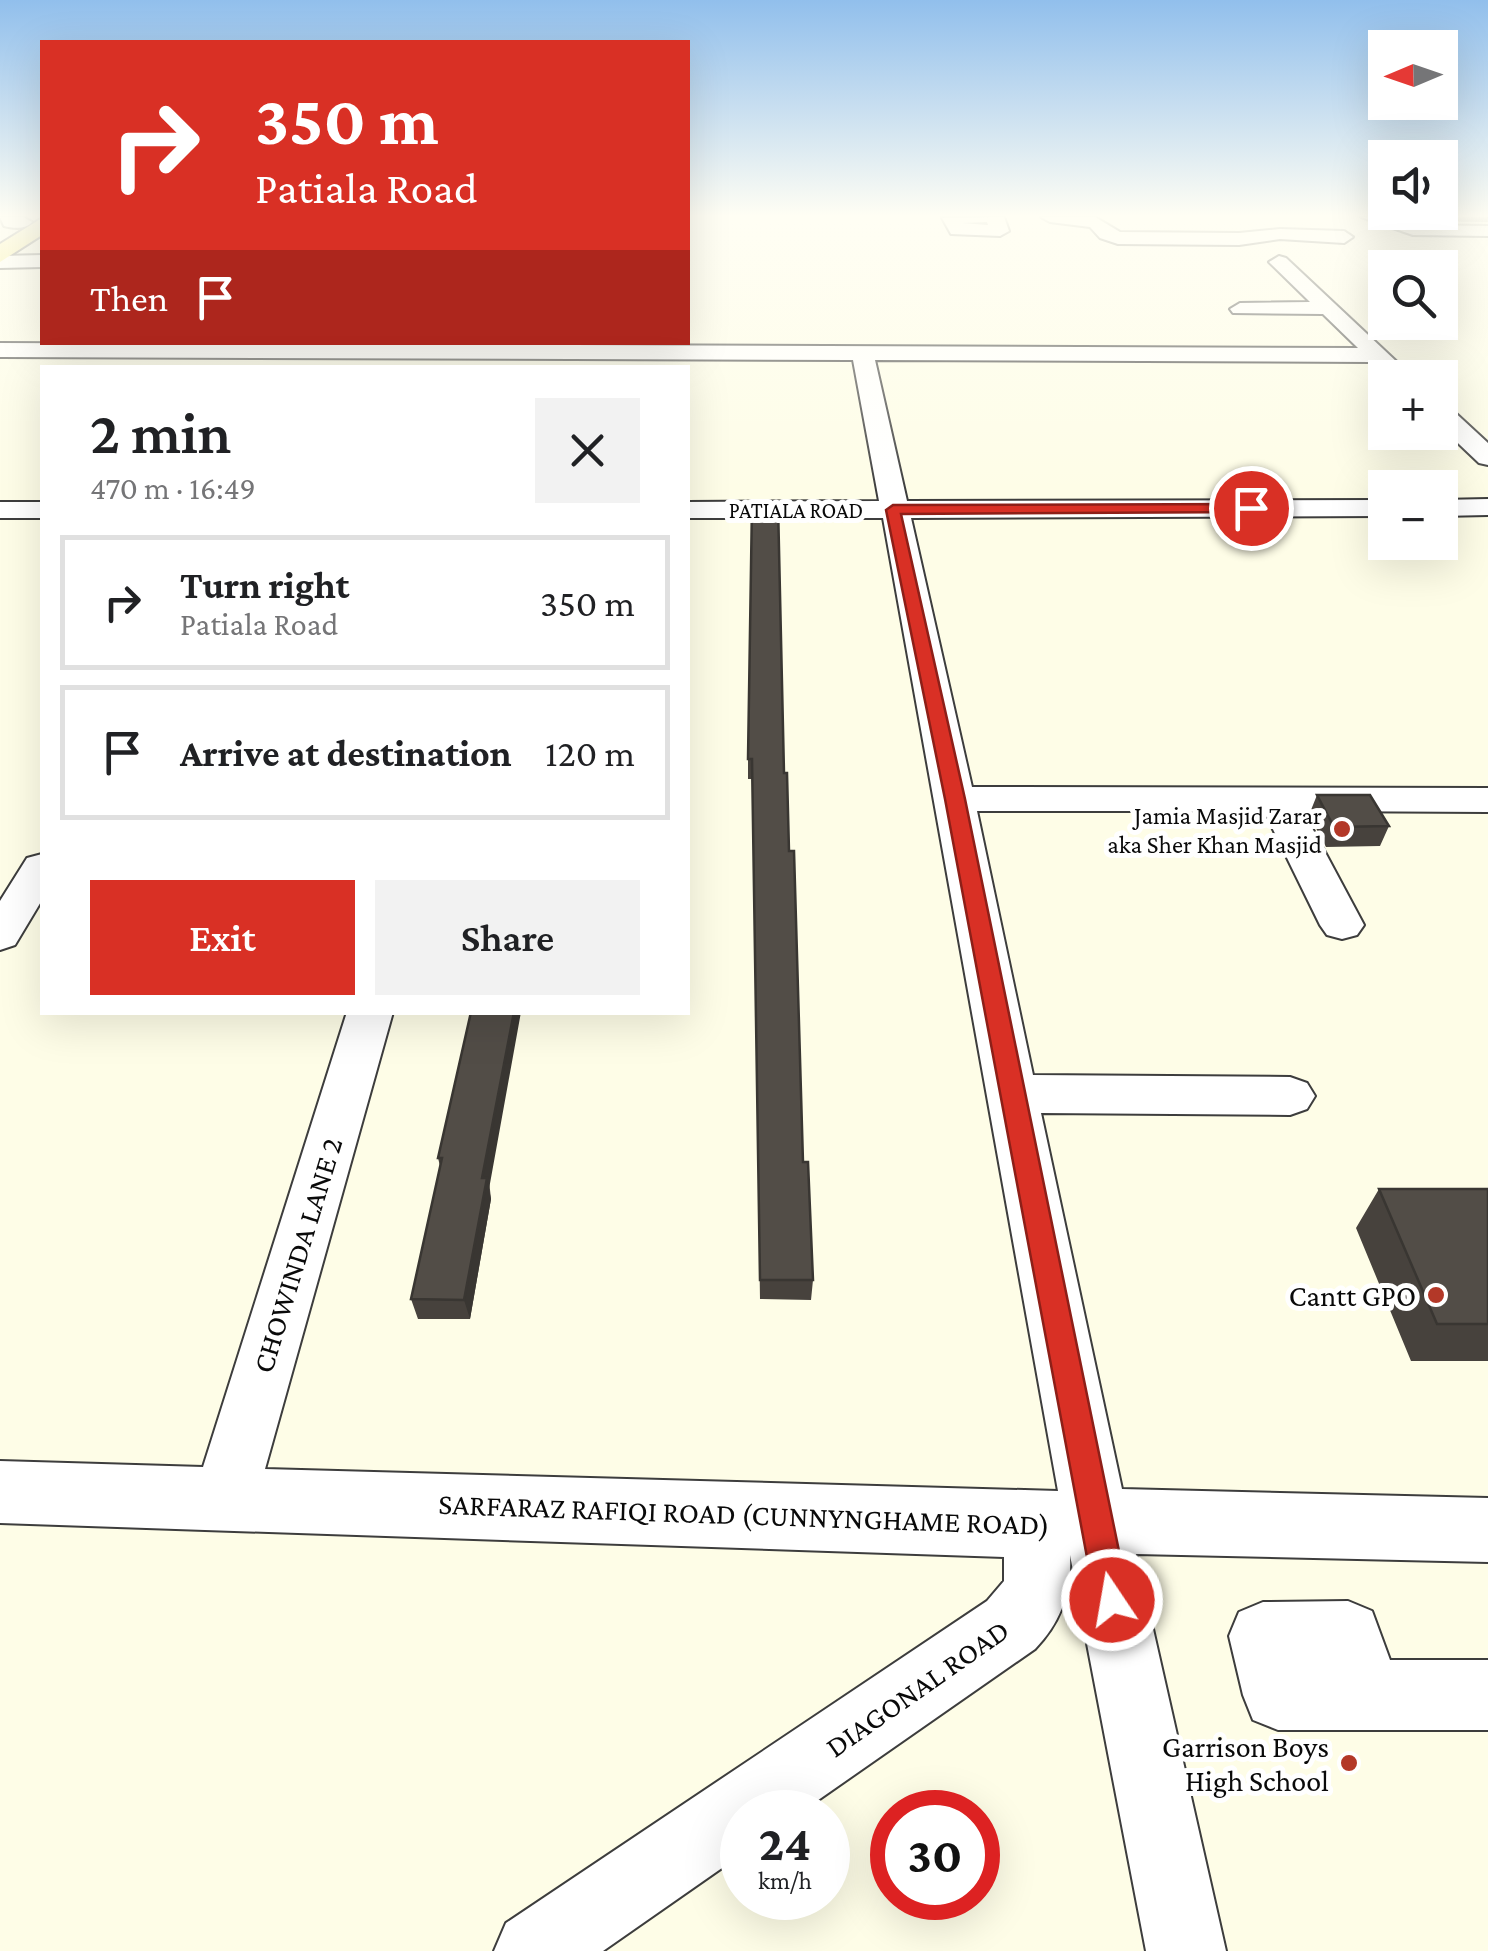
<!DOCTYPE html>
<meta charset="utf-8">
<style>
body{margin:0;font-family:"Crimson Pro",serif;background:#f2f2f2;color:#202124;height:100vh;display:flex;flex-direction:column;font-size:38px;white-space:nowrap}
*{box-sizing:border-box;margin:0}
p{font-size:32px;color:#757577}
.icon{flex:none;width:55px;height:55px;fill:none;stroke:currentColor;stroke-width:2;stroke-linecap:round;stroke-linejoin:round}
.map{position:relative;flex:1;overflow:hidden}
.side{position:absolute;left:40px;top:365px;width:650px;height:650px;display:flex;flex-direction:column;background:#fff;border-radius:0px;box-shadow:0 10px 40px #0002}
.side>*{flex:none}
.hud{position:absolute;left:40px;top:40px;width:650px;height:305px;border-radius:0px;box-shadow:0 10px 40px #0002;background:#d93025;color:#fff;overflow:hidden}
.needle{width:65px;rotate:268deg}
.controls{position:absolute;left:1368px;top:30px;display:grid;gap:20px}
.controls a{display:grid;place-items:center;width:90px;height:90px;border-radius:0px;background:#fff;box-shadow:0 10px 40px #0002;font-size:50px}
.speed{position:absolute;left:720px;top:1790px;display:flex;gap:20px;font-size:50px;font-weight:700;text-align:center}
.speed>*{display:grid;place-content:center;width:130px;height:130px;border-radius:50%;background:#fff;box-shadow:0 10px 40px #0002;line-height:1}
.speed small{font-size:25px;font-weight:400}
.speed .limit{border:15px solid #d22;background:#fff;color:#111}
.pin{position:absolute;display:grid;place-items:center;width:85px;height:85px;color:#fff;margin:-42px;border:5px solid #fff;border-radius:50%;box-shadow:0 2px 10px #0007}
.me{position:absolute;width:110px;margin:-55px;rotate:348deg;stroke-linejoin:round;filter:drop-shadow(0 0 8px #0008)}
.turn{display:flex;align-items:center;gap:35px;height:210px;padding:0 50px;font-size:45px}
.turn .icon{width:130px;height:130px;stroke-width:2.5}
.turn b{display:block;font-size:70px;line-height:85px}
.then{display:flex;align-items:center;height:95px;padding:0 50px;background:#0003;gap:20px;font-size:38px}
.round{display:grid;place-items:center;flex:none;width:105px;height:105px;border-radius:0px;background:#f2f2f2}
.summary{display:flex;align-items:center;justify-content:space-between;height:170px;padding:0 50px}
h1{font-size:60px;font-weight:600;line-height:75px}
.primary-button{display:flex;gap:20px;margin-top:auto;padding:20px 50px}
.primary-button a{flex:1;height:115px;border-radius:0px;background:#d93025;color:#fff;font-size:40px;font-weight:600;line-height:115px;text-align:center}
.primary-button a+a{background:#f2f2f2;color:#202124}
ul{padding:0;list-style:none}
li{display:flex;align-items:center;gap:30px;height:135px;margin:0 20px 15px;padding:0 30px;border:5px solid #e0e0e0;border-radius:0px}
li div{flex:1}
li b{display:block;font-size:38px}
li em{font-style:normal}
.map>svg:first-child{display:block}
.lines{fill:none;stroke-linecap:round;stroke-linejoin:round}
.minor-casing{stroke:#3d3d3d;stroke-width:4}
.major-casing{stroke:#1b1b1b;stroke-width:4}
.minor{fill:#fff;fill-rule:evenodd}
.major{fill:#f4e762;fill-rule:evenodd}
.wall{fill:#47423d}
.shaded-wall{fill:#393632}
.building{fill:#524d47;stroke:#393632;stroke-width:2.5}
.route{fill:#d93025;stroke:#8d1f18;stroke-width:2.5}
.poi-dot{fill:#b33828;stroke:#fff;stroke-width:4}
.labels{text-anchor:middle;dominant-baseline:central;stroke-width:10;stroke-linejoin:round;paint-order:stroke}
.far-street-label{font-size:22px;fill:#0a0a0a;stroke:#fff}
.poi-label{font-size:25px;fill:#0a0a0a;stroke:#fff;text-anchor:end}
.near-street-label{font-size:30px;fill:#0a0a0a;stroke:#fff}
.near-poi-label{font-size:30px;fill:#0a0a0a;stroke:#fff;text-anchor:end}
</style>
<div class="map">
<svg width="1488" height="1951" viewBox="0 0 1488 1951">
<rect width="100%" height="100%" fill="#fefde7"/>
<g class="lines">
<defs>
<path id="minor" d="M 0,217 L 23,217 L 32,222 C 26,230 12,228 4,226 Z
M 1004,217 L 1009,231 L 1000,236 L 951,234 L 942,218 ZM 987,222 L 988,225 L 962,223 Z
M 1041,217 L 1095,217 L 1120,232 L 1239,233 L 1280,229 L 1344,231 L 1353,237 L 1344,243 L 1280,239 L 1239,245 L 1118,244 L 1100,238 L 1090,227 L 1050,222 Z
M 1361,217 L 1387,217 L 1414,225 L 1488,226 L 1488,236 L 1413,235 Z
M 42,255 L 42,267 L 0,268 L 0,256 Z
M 1279,256 L 1286,258 L 1414,378 L 1389,378 L 1372,362 L 875,360 L 907,501 L 1385,500 L 1385,516 L 911,518 L 972,787 L 1488,788 L 1488,812 L 1303,811 L 1364,925 L 1357,935 L 1342,939 L 1327,935 L 1320,925 L 1264,811 L 977,811 L 1033,1075 L 1290,1077 L 1307,1083 L 1315,1096 L 1307,1109 L 1290,1115 L 1041,1113 L 1122,1489 L 1488,1498 L 1488,1562 L 1136,1554 L 1226,1951 L 1146,1951 L 1070,1555 C 1072,1591 1061,1622 1035,1649 L 801,1812 L 742,1812 L 742,1854 L 603,1951 L 494,1951 L 506,1923 L 987,1601 L 1004,1581 L 1004,1557 L 0,1523 L 0,1461 L 203,1467 L 347,1012 L 393,1012 L 265,1469 L 1058,1491 L 883,518 L 688,518 L 688,502 L 879,501 L 853,360 L 0,357 L 0,343 L 1358,348 L 1323,314 L 1233,313 L 1230,309 L 1240,303 L 1310,302 L 1269,262 Z
M 1440,405 L 1449,407 L 1488,443 L 1488,465 L 1479,463 L 1440,426 Z
M 1488,499 L 1488,515 L 1440,516 L 1440,500 Z
M 0,502 L 42,502 L 42,518 L 0,518 Z
M 42,854 L 42,900 L 15,945 L 0,950 L 0,901 L 27,858 Z
M 1348,1601 L 1372,1611 L 1390,1660 L 1488,1660 L 1488,1730 L 1278,1730 L 1253,1720 L 1243,1695 L 1229,1636 L 1239,1612 L 1263,1602 Z"/>
<path id="major" d="M 42,218 L 42,235 L 0,262 L 0,244 Z"/>
</defs>
<!-- minor casing -->
<use href="#minor" class="minor-casing"/>
<!-- major casing -->
<use href="#major" class="major-casing"/>
<!-- minor -->
<use href="#minor" class="minor"/>
<!-- major -->
<use href="#major" class="major"/>
</g>
<!-- wall -->
<path class="wall" d="M 1396,217 L 1488,217 L 1488,222 L 1415,221 Z
M 748,694 L 784,773 L 789,851 L 803,1162 L 813,1280 L 811,1300 L 760,1299 L 752,779 L 748,779 Z
M 1317,795 L 1389,826 L 1380,846 L 1326,847 L 1309,815 Z
M 471,1012 L 491,1199 L 470,1319 L 418,1319 L 411,1299 L 440,1166 L 438,1158 Z
M 1379,1189 L 1488,1189 L 1488,1361 L 1411,1361 L 1356,1228 Z"/>
<!-- shaded-wall -->
<path class="shaded-wall" d="M 514,1012 L 521,1012 L 489,1189 L 491,1199 L 470,1319 L 464,1300 L 482,1178 Z"/>
<!-- building -->
<path class="building" d="M 752,504 L 778,504 L 784,773 L 787,773 L 789,851 L 794,851 L 803,1162 L 808,1162 L 813,1280 L 760,1280 L 752,759 L 748,759 Z
M 1317,795 L 1370,795 L 1389,826 L 1334,827 Z
M 471,1012 L 514,1012 L 482,1178 L 487,1178 L 464,1300 L 411,1299 L 442,1158 L 438,1158 Z
M 1379,1189 L 1488,1189 L 1488,1324 L 1437,1324 Z"/>
<!-- sky -->
<linearGradient id="sky" x2="0" y2="1"><stop stop-color="#91bfec"/><stop offset="0.44" stop-color="#fffef4"/><stop offset="1" stop-color="#fffef4" stop-opacity="0"/></linearGradient>
<rect width="1488" height="490" fill="url(#sky)"/>
<!-- route -->
<path class="route" d="M 1251,504 L 1258,508 L 1256,512 L 901,514 L 965,799 L 1129,1600 L 1124,1612 L 1112,1617 L 1100,1612 L 1095,1600 L 945,799 L 886,510 L 893,505 Z"/>
<!-- markers -->
<g class="poi-dot">
<circle cx="1342" cy="829" r="10"/>
<circle cx="1436" cy="1295" r="10"/>
<circle cx="1349" cy="1763" r="10"/>
</g>
<g class="labels">
<!-- far-street labels -->
<g class="far-street-label">
<text x="796" y="510">PATIALA ROAD</text>
</g>
<!-- poi labels -->
<g class="poi-label">
<text x="1322" y="815">Jamia Masjid Zarar<tspan x="1322" dy="29">aka Sher Khan Masjid</tspan></text>
</g>
<!-- near-street labels -->
<g class="near-street-label">
<text transform="translate(297 1255) rotate(-73)">CHOWINDA LANE 2</text>
<text transform="translate(744 1514) rotate(2)">SARFARAZ RAFIQI ROAD (CUNNYNGHAME ROAD)</text>
<text transform="translate(917 1688) rotate(-35)">DIAGONAL ROAD</text>
</g>
<!-- near-poi labels -->
<g class="near-poi-label">
<text x="1416" y="1295">Cantt GPO</text>
<text x="1329" y="1746">Garrison Boys<tspan x="1329" dy="34">High School</tspan></text>
</g>
</g>
</svg>
<div class="controls">
<a><svg class="needle" viewBox="-14 -14 28 28"><path d="M0-13l5 13h-10z" fill="#e53935"/><path d="M0 13l5-13h-10z" fill="#757577"/></svg></a>
<a><svg class="icon" aria-label="sound" viewBox="0 0 24 24"><path d="M4 9h4l5-4v14l-5-4H4zM17 9q2 3 0 6"/></svg></a>
<a><svg class="icon" aria-label="search" viewBox="0 0 24 24"><circle cx="10" cy="10" r="6"/><path d="M15 15l6 6"/></svg></a>
<a>+</a>
<a>−</a>
</div>
<div class="speed"><div>24<small>km/h</small></div><div class="limit">30</div></div>
<div class="pin" style="left:1251px;top:508px;background:#d93025"><svg class="icon" aria-label="arrive" viewBox="0 0 24 24"><path d="M6 21V4h12l-3 4 3 4H6"/></svg></div>
<svg class="me" style="left:1112px;top:1600px" viewBox="-20 -20 40 40"><circle r="17" fill="#d93025" stroke="#fff" stroke-width="3"/><path d="M0-11L8 9 0 5-8 9z" fill="#fff"/></svg>
<div class="hud">
<div class="turn"><svg class="icon" aria-label="right" viewBox="0 0 24 24"><path d="M7 20v-9h11M14 6l5 5-5 5"/></svg><div><b>350 m</b>Patiala Road</div></div>
<div class="then">Then<svg class="icon" aria-label="arrive" viewBox="0 0 24 24"><path d="M6 21V4h12l-3 4 3 4H6"/></svg></div>
</div>
<section class="side">
<div class="summary"><div><h1>2 min</h1><p>470 m · 16:49</p></div><a class="round"><svg class="icon" aria-label="close" viewBox="0 0 24 24"><path d="M6 6l12 12M18 6L6 18"/></svg></a></div>
<ul>
<li><svg class="icon" aria-label="right" viewBox="0 0 24 24"><path d="M7 20v-9h11M14 6l5 5-5 5"/></svg><div><b>Turn right</b><p>Patiala Road</p></div><em>350 m</em></li>
<li><svg class="icon" aria-label="arrive" viewBox="0 0 24 24"><path d="M6 21V4h12l-3 4 3 4H6"/></svg><div><b>Arrive at destination</b></div><em>120 m</em></li>
</ul>
<div class="primary-button"><a>Exit</a><a>Share</a></div>
</section>
</div>
